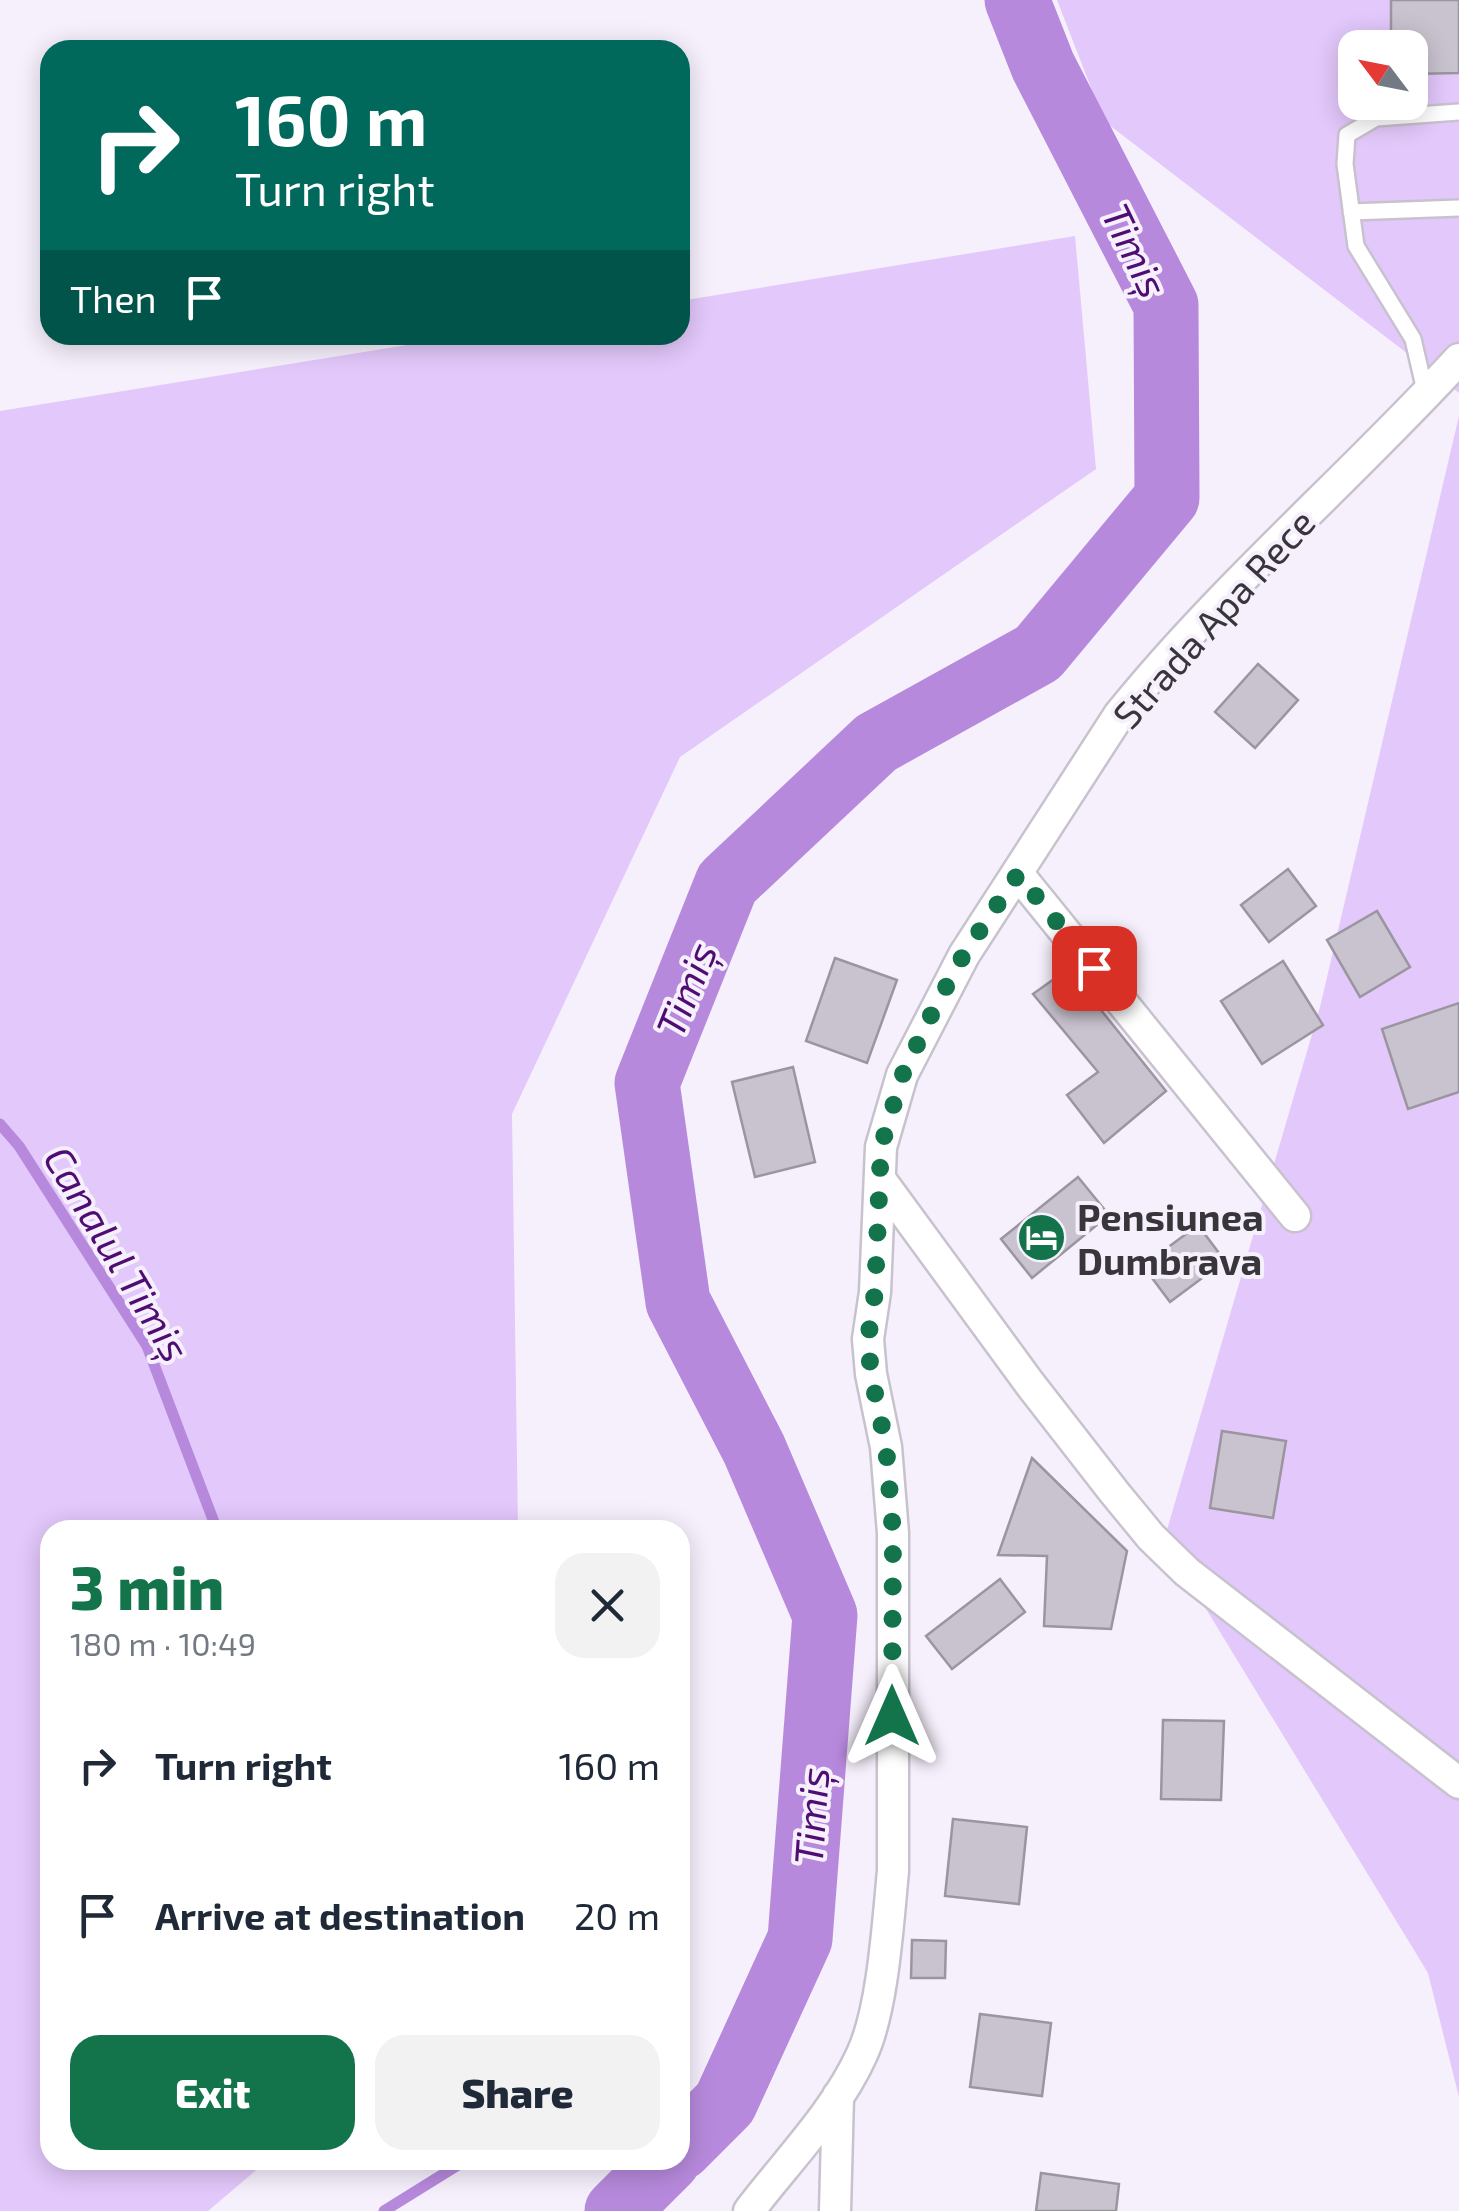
<!DOCTYPE html>
<meta charset="utf-8">
<style>
body{margin:0;font-family:"Exo 2",sans-serif;background:#f2f2f3;color:#1f2937;height:100vh;display:flex;flex-direction:column;font-size:38px;white-space:nowrap}
*{box-sizing:border-box;margin:0}
p{font-size:32px;color:#747a83}
.icon{flex:none;width:55px;height:55px;fill:none;stroke:currentColor;stroke-width:2;stroke-linecap:round;stroke-linejoin:round}
.map{position:relative;flex:1;overflow:hidden}
.drawer{position:absolute;left:40px;top:1520px;width:650px;height:650px;display:flex;flex-direction:column;background:#fff;border-radius:30px;box-shadow:0 5px 25px #0003}
.drawer>*{flex:none}
.top-card{position:absolute;left:40px;top:40px;width:650px;height:305px;border-radius:30px;box-shadow:0 5px 25px #0003;background:#00695c;color:#fff;overflow:hidden}
.needle{width:65px;rotate:302deg}
.fabs{position:absolute;left:1338px;top:30px;display:grid;gap:20px}
.fabs a{display:grid;place-items:center;width:90px;height:90px;border-radius:20px;background:#fff;box-shadow:0 5px 25px #0003;font-size:50px}
.pin{position:absolute;display:grid;place-items:center;width:85px;height:85px;color:#fff;margin:-42px;border-radius:20px;box-shadow:0 5px 15px #0006}
.me{position:absolute;width:110px;margin:-55px;rotate:0deg;stroke-linejoin:round;filter:drop-shadow(0 0 8px #0008)}
.turn{display:flex;align-items:center;gap:35px;height:210px;padding:0 30px;font-size:45px}
.turn .icon{width:130px;height:130px;stroke-width:2.5}
.turn b{display:block;font-size:70px;line-height:85px}
.then{display:flex;align-items:center;height:95px;padding:0 30px;background:#0003;gap:20px;font-size:38px}
.round{display:grid;place-items:center;flex:none;width:105px;height:105px;border-radius:30px;background:#f2f2f3}
.headline{display:flex;align-items:center;justify-content:space-between;height:170px;padding:0 30px}
h1{font-size:60px;font-weight:800;line-height:75px;color:#13744b}
.primary-button{display:flex;gap:20px;margin-top:auto;padding:20px 30px}
.primary-button a{flex:1;height:115px;border-radius:30px;background:#13744b;color:#fff;font-size:40px;font-weight:800;line-height:115px;text-align:center}
.primary-button a+a{background:#f2f2f3;color:#1f2937}
ul{padding:0;list-style:none}
li{display:flex;align-items:center;gap:30px;height:150px;padding:0 30px}
li div{flex:1}
li b{display:block;font-size:38px}
li em{font-style:normal}
.map>svg:first-child{display:block}
.green{fill:#e3c8fb;fill-rule:evenodd}
.lines{fill:none;stroke-linecap:round;stroke-linejoin:round}
.stream{stroke:#b789dc;stroke-width:11}
.river{stroke:#b789dc;stroke-width:65}
.building{fill:#c9c3cf;stroke:#9b95a0;stroke-width:2.5}
.lane-casing{stroke:#c8c2ce;stroke-width:20}
.street-casing{stroke:#c8c2ce;stroke-width:35}
.lane{stroke:#fff;stroke-width:15}
.street{stroke:#fff;stroke-width:30}
.route{stroke:#13744b;stroke-width:18;stroke-dasharray:0 32.4}
.labels{text-anchor:middle;dominant-baseline:central;stroke-width:8;stroke-linejoin:round;paint-order:stroke}
.street-label{font-size:38px;fill:#38363b;stroke:#f6f0fc}
.poi-label{font-size:38px;font-weight:bold;fill:#38363b;stroke:#f6f0fc;text-anchor:start}
.water-label{font-size:40px;font-style:italic;fill:#4f0d73;stroke:#f6f0fc}
</style>
<div class="map">
<svg width="1459" height="2211" viewBox="0 0 1459 2211">
<rect width="100%" height="100%" fill="#f6f0fc"/>
<!-- green -->
<path class="green" d="M 1057,0 L 1459,0 L 1459,393 L 1104,121 ZM 1355,48 L 1410,48 L 1410,102 L 1355,102 Z
M 1075,236 L 1096,469 L 680,757 L 512,1114 L 518,1530 L 50,1530 L 50,2160 L 268,2160 L 208,2211 L 0,2211 L 0,411 L 469,335 L 680,335 L 680,301 Z
M 1459,416 L 1459,2097 L 1428,1973 L 1164,1540 L 1320,1007 Z"/>
<g class="lines">
<!-- stream -->
<path class="stream" d="M 0,1124 L 19,1146 L 147,1346 L 217,1530
M 384,2211 L 466,2160"/>
<!-- river -->
<path class="river" d="M 680,2148 L 725,2103 L 800,1939 L 825,1615 L 754,1449 L 678,1302 L 647,1083 L 727,883 L 876,743 L 1038,653 L 1167,498 L 1166,305 L 1043,66 L 1017,0
M 617,2211 L 668,2160"/>
</g>
<!-- building -->
<path class="building" d="M 1391,0 L 1459,0 L 1459,73 L 1410,74 L 1410,48 L 1391,48 Z
M 1258,664 L 1298,700 L 1255,748 L 1215,712 Z
M 1288,869 L 1316,906 L 1269,942 L 1241,905 Z
M 1377,911 L 1410,967 L 1360,997 L 1327,940 Z
M 835,958 L 897,980 L 867,1063 L 806,1041 Z
M 1283,961 L 1323,1025 L 1262,1064 L 1221,1001 Z
M 1068,969 L 1166,1091 L 1104,1143 L 1067,1095 L 1098,1072 L 1033,994 Z
M 1459,1003 L 1459,1092 L 1408,1109 L 1382,1029 Z
M 793,1067 L 815,1162 L 755,1177 L 732,1082 Z
M 1078,1177 L 1109,1215 L 1032,1278 L 1001,1239 Z
M 1198,1225 L 1225,1261 L 1170,1302 L 1143,1266 Z
M 1222,1431 L 1286,1441 L 1273,1518 L 1210,1508 Z
M 1032,1458 L 1127,1551 L 1111,1629 L 1044,1626 L 1047,1556 L 998,1555 Z
M 1000,1579 L 1025,1612 L 952,1669 L 926,1636 Z
M 1163,1720 L 1224,1721 L 1221,1800 L 1161,1799 Z
M 953,1819 L 1027,1827 L 1019,1904 L 945,1896 Z
M 912,1940 L 946,1941 L 945,1978 L 911,1978 Z
M 980,2014 L 1051,2023 L 1042,2096 L 970,2087 Z
M 1041,2173 L 1119,2184 L 1116,2211 L 1036,2211 Z"/>
<g class="lines">
<defs>
<path id="lane" d="M 1351,212 L 1459,208
M 1426,395 L 1413,339 L 1356,246 L 1345,164 L 1347,135 L 1376,118 L 1459,112"/>
<path id="street" d="M 1018,874 L 1295,1216
M 880,1179 L 1030,1384 L 1114,1492 L 1151,1537 L 1187,1572 L 1459,1783
M 749,2211 C 787,2161 836,2112 862,2054 C 883,2009 888,1922 893,1871 L 893,1533 L 886,1447 L 871,1374 L 868,1339 L 875,1292 L 881,1147 L 902,1075 L 964,955 L 1119,715 C 1222,587 1348,480 1459,359
M 835,2211 L 838,2096"/>
</defs>
<!-- lane casing -->
<use href="#lane" class="lane-casing"/>
<!-- street casing -->
<use href="#street" class="street-casing"/>
<!-- lane -->
<use href="#lane" class="lane"/>
<!-- street -->
<use href="#street" class="street"/>
</g>
<g class="lines">
<!-- route -->
<path class="route" d="M 892,1716 L 893,1533 L 886,1446 L 871,1374 L 868,1339 L 875,1292 L 881,1147 L 902,1076 L 934,1009 L 964,954 L 1018,874 L 1094,968"/>
</g>
<!-- icons -->
<defs>
<symbol id="hotel-disc" viewBox="-11 -11 22 22"><circle r="9.5" fill="#13744b" stroke="#f6f0fc"/><path d="M-6-4.5h1.5V1H6V5H4.5V3h-9V5H-6ZM-4 0a1.8 1.8 0 1 1 3.6 0ZM.5 0V-2.5h3Q6-2.5 6 0Z" fill="#fff"/></symbol>
</defs>
<g fill-rule="evenodd">
<use href="#hotel-disc" x="1014" y="1210" width="55" height="55"/>
</g>
<g class="labels">
<!-- street labels -->
<g class="street-label">
<text transform="translate(1213 618) rotate(-48)">Strada Apa Rece</text>
</g>
<!-- poi labels -->
<g class="poi-label">
<text x="1077" y="1216">Pensiunea<tspan x="1077" dy="44">Dumbrava</tspan></text>
</g>
<!-- water labels -->
<g class="water-label">
<text transform="translate(1136 250) rotate(64)">Timiș</text>
<text transform="translate(685 989) rotate(-68)">Timiș</text>
<text transform="translate(118 1253) rotate(59)">Canalul Timiș</text>
<text transform="translate(810 1816) rotate(-86)">Timiș</text>
</g>
</g>
</svg>
<div class="fabs">
<a><svg class="needle" viewBox="-14 -14 28 28"><path d="M0-13l5 13h-10z" fill="#e53935"/><path d="M0 13l5-13h-10z" fill="#747a83"/></svg></a>
</div>
<div class="pin" style="left:1094px;top:968px;background:#d93025"><svg class="icon" aria-label="arrive" viewBox="0 0 24 24"><path d="M6 21V4h12l-3 4 3 4H6"/></svg></div>
<svg class="me" style="left:892px;top:1716px" viewBox="-20 -20 40 40"><path d="M0-17L14 15 0 8-14 15z" fill="#13744b" stroke="#fff" stroke-width="4"/></svg>
<div class="top-card">
<div class="turn"><svg class="icon" aria-label="right" viewBox="0 0 24 24"><path d="M7 20v-9h11M14 6l5 5-5 5"/></svg><div><b>160 m</b>Turn right</div></div>
<div class="then">Then<svg class="icon" aria-label="arrive" viewBox="0 0 24 24"><path d="M6 21V4h12l-3 4 3 4H6"/></svg></div>
</div>
<section class="drawer">
<div class="headline"><div><h1>3 min</h1><p>180 m · 10:49</p></div><a class="round"><svg class="icon" aria-label="close" viewBox="0 0 24 24"><path d="M6 6l12 12M18 6L6 18"/></svg></a></div>
<ul>
<li><svg class="icon" aria-label="right" viewBox="0 0 24 24"><path d="M7 20v-9h11M14 6l5 5-5 5"/></svg><div><b>Turn right</b></div><em>160 m</em></li>
<li><svg class="icon" aria-label="arrive" viewBox="0 0 24 24"><path d="M6 21V4h12l-3 4 3 4H6"/></svg><div><b>Arrive at destination</b></div><em>20 m</em></li>
</ul>
<div class="primary-button"><a>Exit</a><a>Share</a></div>
</section>
</div>
